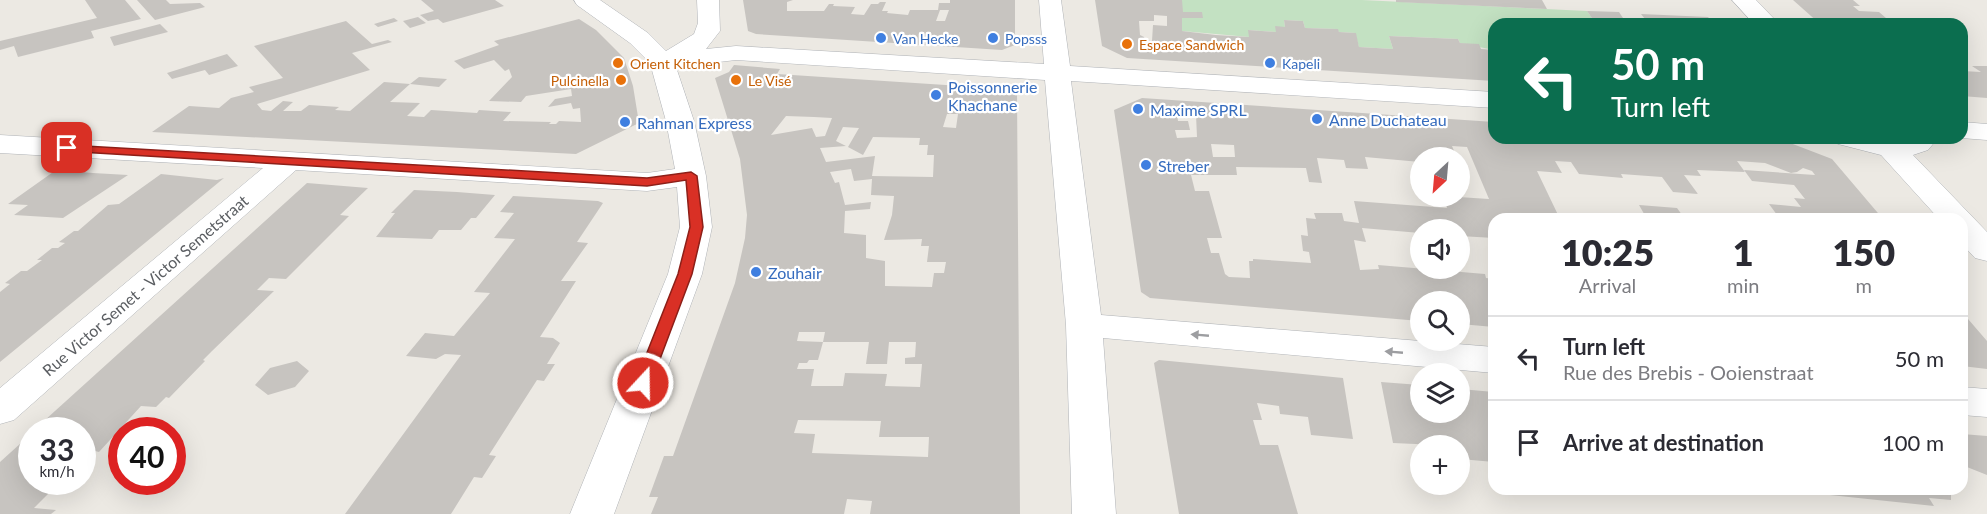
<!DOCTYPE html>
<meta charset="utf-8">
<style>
body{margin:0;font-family:Lato,sans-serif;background:#f7f7f7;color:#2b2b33;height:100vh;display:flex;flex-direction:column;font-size:22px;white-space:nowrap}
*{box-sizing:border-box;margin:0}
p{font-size:20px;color:#7c7c81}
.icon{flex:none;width:33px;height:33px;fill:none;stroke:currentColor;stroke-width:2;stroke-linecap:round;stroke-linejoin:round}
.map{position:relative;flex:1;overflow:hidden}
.panel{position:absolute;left:1488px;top:213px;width:480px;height:282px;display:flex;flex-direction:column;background:#fff;border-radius:18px;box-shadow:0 6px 24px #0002}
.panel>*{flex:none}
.hud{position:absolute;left:1488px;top:18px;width:480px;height:126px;border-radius:18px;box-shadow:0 6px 24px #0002;background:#0b6e4f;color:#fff;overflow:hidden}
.needle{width:39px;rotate:206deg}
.controls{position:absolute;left:1410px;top:147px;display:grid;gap:12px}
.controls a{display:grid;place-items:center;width:60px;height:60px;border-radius:50%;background:#fff;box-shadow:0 6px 24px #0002;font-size:30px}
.speed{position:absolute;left:18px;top:417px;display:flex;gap:12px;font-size:30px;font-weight:700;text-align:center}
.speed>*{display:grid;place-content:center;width:78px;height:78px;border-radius:50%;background:#fff;box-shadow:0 6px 24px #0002;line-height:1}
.speed small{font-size:15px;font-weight:400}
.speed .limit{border:9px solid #d22;background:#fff;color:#111}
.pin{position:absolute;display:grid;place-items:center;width:51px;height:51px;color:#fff;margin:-26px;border-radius:12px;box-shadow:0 3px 9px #0006}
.me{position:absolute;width:66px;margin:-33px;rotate:21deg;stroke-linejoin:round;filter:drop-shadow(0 0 4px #0008)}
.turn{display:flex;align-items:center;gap:21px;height:126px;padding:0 24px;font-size:27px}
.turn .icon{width:78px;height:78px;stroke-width:2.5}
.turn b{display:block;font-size:42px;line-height:51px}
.eta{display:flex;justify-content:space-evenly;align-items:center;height:102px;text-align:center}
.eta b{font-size:36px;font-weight:800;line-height:42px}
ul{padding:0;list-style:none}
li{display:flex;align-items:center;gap:18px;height:84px;padding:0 24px;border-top:2px solid #e1e1e2}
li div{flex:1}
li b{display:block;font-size:22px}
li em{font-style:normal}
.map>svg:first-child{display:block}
.green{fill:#c3e1c2}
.building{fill:#c7c4c0;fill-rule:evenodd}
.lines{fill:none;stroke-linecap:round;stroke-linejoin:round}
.minor-casing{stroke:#b0b3b7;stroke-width:1}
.minor{fill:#fff;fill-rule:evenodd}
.oneway{fill:#9d9ea1}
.route{fill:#d93025;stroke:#8d1f18;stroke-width:1.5}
.shop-dot{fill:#3f7fe0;stroke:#fff;stroke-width:2}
.food-dot{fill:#e8710a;stroke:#fff;stroke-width:2}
.labels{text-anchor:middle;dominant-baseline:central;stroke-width:4.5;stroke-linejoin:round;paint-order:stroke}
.far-shop-label{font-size:14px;fill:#366cbe;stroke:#fff;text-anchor:start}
.far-food-label{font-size:14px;fill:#c56008;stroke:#fff;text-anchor:start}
.shop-label{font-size:16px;fill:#366cbe;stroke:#fff;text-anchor:start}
.street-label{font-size:16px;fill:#5b5e62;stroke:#fff}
</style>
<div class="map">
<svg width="1987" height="514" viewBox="0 0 1987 514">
<rect width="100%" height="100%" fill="#ece9e3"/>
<!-- green -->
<path class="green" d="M 1182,0 L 1362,0 L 1587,11 L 1596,24 L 1494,24 L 1494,50 L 1460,43 L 1458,39 L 1389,36 L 1393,49 L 1359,47 L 1355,33 L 1339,32 L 1337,29 L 1305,28 L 1303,21 L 1284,20 L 1285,27 L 1276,32 L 1249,30 L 1249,37 L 1182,31 Z"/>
<!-- building -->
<path class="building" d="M 85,0 L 125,0 L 141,19 L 91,31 L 94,38 L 18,57 L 14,46 L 0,50 L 0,41 L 97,18 Z
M 137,0 L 166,0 L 170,4 L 200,3 L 205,7 L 155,20 Z
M 421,0 L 495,0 L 504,6 L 443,23 L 438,19 L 428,21 L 420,15 L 434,11 Z
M 743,0 L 793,0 L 787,2 L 787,11 L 824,11 L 829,4 L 834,4 L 833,6 L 855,7 L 851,14 L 864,15 L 871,4 L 878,4 L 880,2 L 886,2 L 882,11 L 888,11 L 887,13 L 908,15 L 910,10 L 938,10 L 939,3 L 950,3 L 950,0 L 1015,0 L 1015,45 L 1002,50 L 756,34 L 748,31 ZM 940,10 L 949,10 L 945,21 L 936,21 Z
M 1095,0 L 1182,0 L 1183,12 L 1202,12 L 1203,18 L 1182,18 L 1182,31 L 1216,35 L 1249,37 L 1248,30 L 1276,32 L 1275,26 L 1285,27 L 1284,20 L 1303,21 L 1305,28 L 1338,29 L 1339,32 L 1356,33 L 1359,47 L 1393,49 L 1389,36 L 1458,39 L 1460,43 L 1479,44 L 1481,49 L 1494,50 L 1494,81 L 1127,58 L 1102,46 ZM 1154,15 L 1167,16 L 1167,26 L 1153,25 L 1152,41 L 1145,40 L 1144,37 L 1140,35 L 1139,21 L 1154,21 Z
M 1396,0 L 1542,0 L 1547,9 L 1396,2 Z
M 1793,0 L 1853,0 L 1860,6 L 1853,6 L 1859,11 L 1879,12 L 1893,24 L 1820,24 Z
M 1587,11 L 1619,12 L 1627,24 L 1596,24 Z
M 1641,14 L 1708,17 L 1714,24 L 1649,24 Z
M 418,17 L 426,23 L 410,28 L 403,21 Z
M 394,18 L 398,21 L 378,27 L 374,24 Z
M 579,19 L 596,30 L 624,58 L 633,86 L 639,123 L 576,154 L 152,132 L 189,106 L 219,108 L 231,98 L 254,92 L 249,87 L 283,78 L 254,46 L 346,21 L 372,44 L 388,40 L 392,42 L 352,53 L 370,70 L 257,104 L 262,110 L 271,111 L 283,101 L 293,102 L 283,111 L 301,111 L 309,105 L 339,107 L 335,110 L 350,111 L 384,82 L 410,84 L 390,102 L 420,103 L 407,116 L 424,117 L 431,110 L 477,113 L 479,110 L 511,112 L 503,121 L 551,122 L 549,124 L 556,124 L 559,121 L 581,122 L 580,108 L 573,109 L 571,103 L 548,107 L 555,99 L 572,96 L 571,89 L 526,96 L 521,102 L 489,101 L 512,77 L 509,69 L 505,71 L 494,60 L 464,69 L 454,61 L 499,45 L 494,41 Z
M 160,24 L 168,32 L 114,46 L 110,37 Z
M 227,54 L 238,66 L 209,75 L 205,70 L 172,79 L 167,73 Z
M 734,65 L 780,69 L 777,74 L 1007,89 L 1017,94 L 1020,514 L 870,514 L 872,501 L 847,499 L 844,514 L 651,514 L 658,497 L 649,497 L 664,456 L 673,456 L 735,283 L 745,238 L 747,215 L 740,159 L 715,78 L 729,72 ZM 947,114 L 958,114 L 956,128 L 943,127 ZM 786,116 L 814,117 L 832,118 L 825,136 L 816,137 L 812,128 L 771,135 ZM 843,127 L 859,128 L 848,147 L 863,155 L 873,137 L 920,138 L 919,145 L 928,145 L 927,155 L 934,155 L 933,177 L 872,176 L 875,156 L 826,162 L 820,148 L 846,146 L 836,141 ZM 851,169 L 854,181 L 872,179 L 871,195 L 894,196 L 892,215 L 884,240 L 922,239 L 921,246 L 929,246 L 927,262 L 946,262 L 944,273 L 934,273 L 932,287 L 885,286 L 885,261 L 866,258 L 866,235 L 844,233 L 845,211 L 870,209 L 871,202 L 845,205 L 839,182 L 835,183 L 830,172 ZM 799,332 L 825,332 L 823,342 L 869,342 L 866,364 L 887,364 L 889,342 L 916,342 L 915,357 L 905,358 L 905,364 L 922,364 L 920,387 L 885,386 L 887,374 L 845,373 L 843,386 L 811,386 L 814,369 L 797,369 L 799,363 L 807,363 L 809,360 L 818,360 L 823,342 L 797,341 ZM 798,420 L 881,421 L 879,437 L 929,437 L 928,457 L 812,453 L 815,434 L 794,433 Z
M 1972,66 L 1987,66 L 1987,98 L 1962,96 L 1962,71 L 1981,72 Z
M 419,77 L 447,79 L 439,87 L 410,84 Z
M 1142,98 L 1494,122 L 1494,138 L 1744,138 L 1785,141 L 1832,159 L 1883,219 L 1780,219 L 1769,204 L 1801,207 L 1794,198 L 1805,199 L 1794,185 L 1752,181 L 1744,170 L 1815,175 L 1812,171 L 1803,168 L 1797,172 L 1791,173 L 1765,163 L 1737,161 L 1745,172 L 1697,170 L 1701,176 L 1684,175 L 1698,194 L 1673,192 L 1662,177 L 1621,174 L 1623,178 L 1579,174 L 1571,162 L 1555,161 L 1562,173 L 1537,171 L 1560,219 L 1494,219 L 1494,238 L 1460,236 L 1460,230 L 1420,230 L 1420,233 L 1362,228 L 1366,242 L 1354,240 L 1360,270 L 1379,269 L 1378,265 L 1485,274 L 1486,278 L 1494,279 L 1494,327 L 1460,324 L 1460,302 L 1420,302 L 1420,321 L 1150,298 L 1141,292 L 1114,110 ZM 1177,114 L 1196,115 L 1197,137 L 1177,138 L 1175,130 L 1190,130 L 1188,121 L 1178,121 ZM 1211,144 L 1234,145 L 1235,157 L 1213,157 ZM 1452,146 L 1467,147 L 1489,199 L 1443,196 L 1447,208 L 1354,201 L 1359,223 L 1344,221 L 1342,213 L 1314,213 L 1316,219 L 1306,218 L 1308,236 L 1301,235 L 1303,251 L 1309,252 L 1311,263 L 1253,259 L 1253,261 L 1249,261 L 1250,278 L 1229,277 L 1225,274 L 1219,253 L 1211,253 L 1207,238 L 1222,238 L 1209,191 L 1195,191 L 1191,175 L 1237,175 L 1236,167 L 1306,168 L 1309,182 L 1322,183 L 1317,158 L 1344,160 L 1346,168 L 1368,169 L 1365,157 L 1420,162 L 1420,158 L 1457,158 Z
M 56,170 L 93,173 L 128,175 L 63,218 L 14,215 L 28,205 L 8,204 Z
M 161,174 L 217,180 L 224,178 L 0,362 L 0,292 L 10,284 L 5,283 L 21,271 L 27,271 L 42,260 L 37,260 L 52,248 L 58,248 L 65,243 L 59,242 L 74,231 L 78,231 L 108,205 L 119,204 Z
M 307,183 L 368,188 L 340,215 L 349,216 L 286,279 L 269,278 L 257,290 L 274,291 L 212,351 L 203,360 L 205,361 L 169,398 L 166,397 L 156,407 L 141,406 L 99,452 L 95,451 L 82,463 L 82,430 L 34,430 Z
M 414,190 L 457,192 L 495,195 L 476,218 L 471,218 L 461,230 L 439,230 L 432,239 L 376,237 L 395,213 L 391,213 Z
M 513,196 L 598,201 L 603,203 L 577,242 L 588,243 L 561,281 L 576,281 L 540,337 L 553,338 L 560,343 L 547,364 L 555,364 L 544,381 L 537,380 L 489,455 L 496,456 L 482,478 L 474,477 L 451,514 L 345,514 L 461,355 L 445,354 L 436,359 L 406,356 L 425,333 L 454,336 L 490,293 L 474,292 L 515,239 L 494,238 L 514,213 L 500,212 Z
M 1639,205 L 1677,208 L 1685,219 L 1647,219 Z
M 1962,312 L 1987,341 L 1987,369 L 1962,366 Z
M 1159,360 L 1343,378 L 1353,439 L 1311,435 L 1308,417 L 1280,414 L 1279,406 L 1257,403 L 1262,420 L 1253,420 L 1260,445 L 1278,445 L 1298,514 L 1179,514 L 1154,363 Z
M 297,361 L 309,371 L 295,387 L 268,395 L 255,385 L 270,368 Z
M 1381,382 L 1420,385 L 1420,412 L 1460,412 L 1460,389 L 1494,392 L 1494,462 L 1460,459 L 1460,446 L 1393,443 Z
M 32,433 L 32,482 L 82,482 L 82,474 L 90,475 L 75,490 L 53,489 L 34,508 L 56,510 L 51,514 L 0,514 L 0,462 Z
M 1962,434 L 1987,436 L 1987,475 L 1967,467 L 1962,460 Z
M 1790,489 L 1948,489 L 1951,494 L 1951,500 L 1929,498 L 1934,506 L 1792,491 Z"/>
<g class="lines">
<defs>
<path id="minor" d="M 574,0 L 600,0 L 648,33 L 666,51 L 694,34 L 698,23 L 697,0 L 719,0 L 720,31 L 706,49 L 736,46 L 1044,64 L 1039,0 L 1061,0 L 1070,66 L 1494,92 L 1494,108 L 1071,81 L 1101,315 L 1494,347 L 1494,373 L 1103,338 L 1116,514 L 1072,514 L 1066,325 L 1045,80 L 736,60 L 676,67 L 694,121 L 706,176 L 712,227 L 702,274 L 614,514 L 570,514 L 668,274 L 680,227 L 677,187 L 647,191 L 296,170 L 14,420 L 0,424 L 0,388 L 263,168 L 0,153 L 0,135 L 647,173 L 675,169 L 666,121 L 650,63 L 630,43 L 577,5 Z
M 1732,0 L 1756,0 L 1779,24 L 1754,24 Z
M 1962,122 L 1987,124 L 1987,140 L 1961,138 Z
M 1834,138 L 1938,138 L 1928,150 L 1913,155 L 1987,232 L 1987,261 L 1975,258 L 1962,244 L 1962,219 L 1939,219 L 1881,155 L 1838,144 Z
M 1962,387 L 1987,389 L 1987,417 L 1962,415 Z"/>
</defs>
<!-- minor casing -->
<use href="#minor" class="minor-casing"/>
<!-- minor -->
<use href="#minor" class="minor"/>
</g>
<!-- one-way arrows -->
<defs><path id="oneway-solid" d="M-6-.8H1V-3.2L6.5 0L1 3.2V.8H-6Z" transform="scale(1.5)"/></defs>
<g class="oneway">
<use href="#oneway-solid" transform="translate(1200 335) rotate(-175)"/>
<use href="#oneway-solid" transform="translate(1394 352) rotate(-175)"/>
</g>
<!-- route -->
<path class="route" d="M 67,145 L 647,178 L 691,172 L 697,176 L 703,227 L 692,274 L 651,383 L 648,387 L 637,387 L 635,383 L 678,274 L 690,227 L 686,180 L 647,186 L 63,151 L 63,146 Z"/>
<!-- markers -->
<g class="shop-dot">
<circle cx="881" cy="38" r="6"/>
<circle cx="993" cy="38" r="6"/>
<circle cx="1270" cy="63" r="6"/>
<circle cx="936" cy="95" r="6"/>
<circle cx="1138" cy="109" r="6"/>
<circle cx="1317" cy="119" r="6"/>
<circle cx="625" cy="122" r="6"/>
<circle cx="1146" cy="165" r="6"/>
<circle cx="756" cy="272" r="6"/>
</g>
<g class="food-dot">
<circle cx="1127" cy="44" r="6"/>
<circle cx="618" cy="63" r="6"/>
<circle cx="621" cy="80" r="6"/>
<circle cx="736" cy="80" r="6"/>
</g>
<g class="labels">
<!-- far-shop labels -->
<g class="far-shop-label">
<text x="893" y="38">Van Hecke</text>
<text x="1005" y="38">Popsss</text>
<text x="1282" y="63">Kapeli</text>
</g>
<!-- far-food labels -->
<g class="far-food-label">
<text x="1139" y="44">Espace Sandwich</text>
<text x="630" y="63">Orient Kitchen</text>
<text x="609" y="80" text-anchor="end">Pulcinella</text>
<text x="748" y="80">Le Visé</text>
</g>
<!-- shop labels -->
<g class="shop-label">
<text x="948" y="86">Poissonnerie<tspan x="948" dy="18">Khachane</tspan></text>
<text x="1150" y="109">Maxime SPRL</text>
<text x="1329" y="119">Anne Duchateau</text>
<text x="637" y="122">Rahman Express</text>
<text x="1158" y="165">Streber</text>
<text x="768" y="272">Zouhair</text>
</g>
<!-- street labels -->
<g class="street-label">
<text transform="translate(145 285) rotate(-41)">Rue Victor Semet - Victor Semetstraat</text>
</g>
</g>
</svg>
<div class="controls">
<a><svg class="needle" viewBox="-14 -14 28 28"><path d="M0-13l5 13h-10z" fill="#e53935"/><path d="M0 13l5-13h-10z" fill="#7c7c81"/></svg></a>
<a><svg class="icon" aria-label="sound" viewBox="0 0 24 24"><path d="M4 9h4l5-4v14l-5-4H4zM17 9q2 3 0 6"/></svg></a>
<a><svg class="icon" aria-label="search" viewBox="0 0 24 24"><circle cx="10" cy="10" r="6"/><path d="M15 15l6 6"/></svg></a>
<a><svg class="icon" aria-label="layers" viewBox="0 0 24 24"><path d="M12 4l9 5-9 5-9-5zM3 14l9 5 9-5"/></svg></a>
<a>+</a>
</div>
<div class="speed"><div>33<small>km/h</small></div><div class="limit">40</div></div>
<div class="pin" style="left:67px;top:148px;background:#d93025"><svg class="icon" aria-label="arrive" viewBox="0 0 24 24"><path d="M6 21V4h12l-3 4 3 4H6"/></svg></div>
<svg class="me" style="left:643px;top:383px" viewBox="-20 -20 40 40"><circle r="17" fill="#d93025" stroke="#fff" stroke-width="3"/><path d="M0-11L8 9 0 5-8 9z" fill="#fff"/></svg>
<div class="hud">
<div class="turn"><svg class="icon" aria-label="left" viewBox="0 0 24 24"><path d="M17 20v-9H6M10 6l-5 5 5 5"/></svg><div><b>50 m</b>Turn left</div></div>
</div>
<section class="panel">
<div class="eta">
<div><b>10:25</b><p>Arrival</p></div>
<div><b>1</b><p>min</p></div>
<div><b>150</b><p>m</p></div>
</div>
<ul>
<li><svg class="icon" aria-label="left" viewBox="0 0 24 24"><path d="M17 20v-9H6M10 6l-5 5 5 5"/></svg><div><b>Turn left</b><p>Rue des Brebis - Ooienstraat</p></div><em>50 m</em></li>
<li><svg class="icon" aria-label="arrive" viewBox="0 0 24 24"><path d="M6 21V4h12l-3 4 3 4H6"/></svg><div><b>Arrive at destination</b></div><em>100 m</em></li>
</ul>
</section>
</div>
